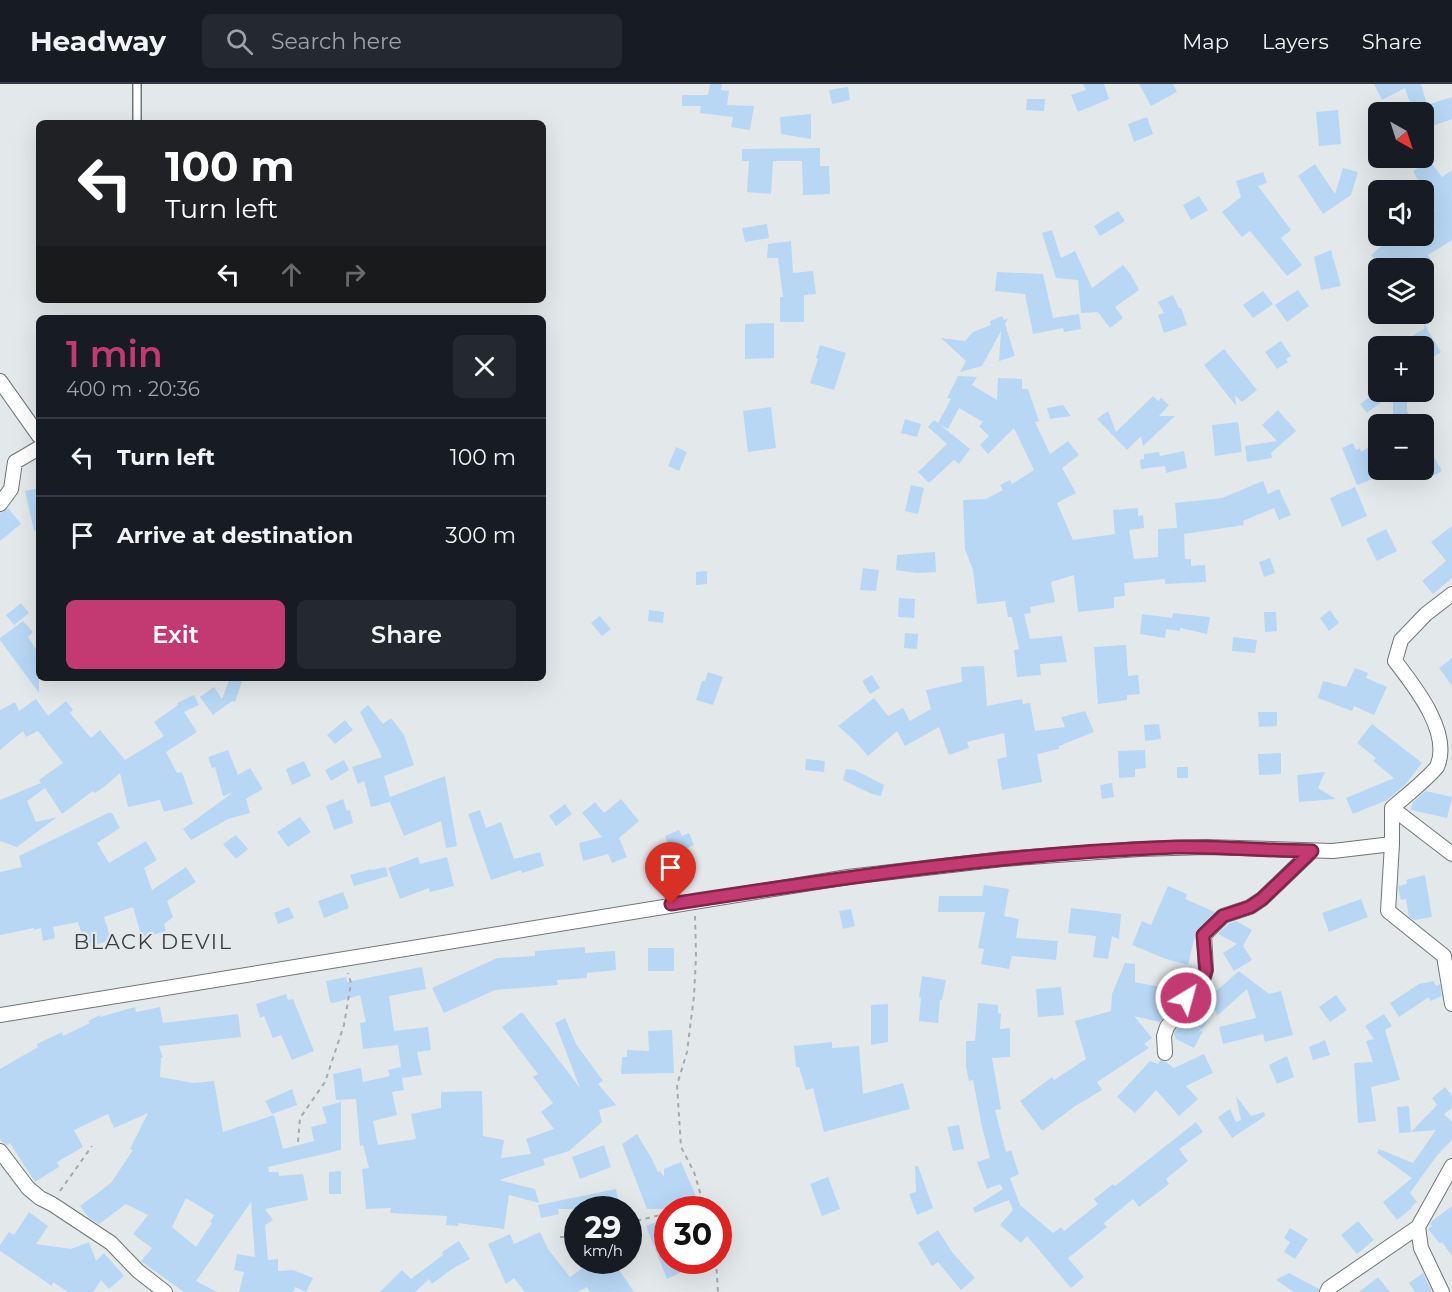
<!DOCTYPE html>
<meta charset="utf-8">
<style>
body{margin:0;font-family:Montserrat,sans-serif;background:#242831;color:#f1f3f6;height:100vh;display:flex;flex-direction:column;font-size:22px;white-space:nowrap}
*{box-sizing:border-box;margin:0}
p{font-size:20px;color:#9ea1a6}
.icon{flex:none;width:33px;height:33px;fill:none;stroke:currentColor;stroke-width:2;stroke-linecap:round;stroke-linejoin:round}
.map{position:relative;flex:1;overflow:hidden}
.drawer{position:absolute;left:36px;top:231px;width:510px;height:366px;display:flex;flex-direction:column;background:#171b24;border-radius:9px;box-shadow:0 6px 24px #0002}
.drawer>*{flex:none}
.guide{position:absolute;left:36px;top:36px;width:510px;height:183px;border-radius:9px;box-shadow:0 6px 24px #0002;background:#202124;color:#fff;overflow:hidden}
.needle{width:39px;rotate:141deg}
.controls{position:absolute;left:1368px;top:18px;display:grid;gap:12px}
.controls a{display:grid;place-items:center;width:66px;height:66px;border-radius:9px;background:#171b24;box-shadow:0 6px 24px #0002;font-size:30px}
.speed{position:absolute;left:564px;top:1112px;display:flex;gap:12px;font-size:30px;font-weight:700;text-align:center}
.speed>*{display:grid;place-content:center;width:78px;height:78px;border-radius:50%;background:#171b24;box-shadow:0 6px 24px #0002;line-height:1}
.speed small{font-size:15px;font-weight:400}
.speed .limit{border:9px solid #d22;background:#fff;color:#111}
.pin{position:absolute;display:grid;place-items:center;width:51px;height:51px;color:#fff;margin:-62px -26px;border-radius:50% 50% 50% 0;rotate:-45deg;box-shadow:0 0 6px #0007}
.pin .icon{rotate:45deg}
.me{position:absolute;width:66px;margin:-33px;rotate:37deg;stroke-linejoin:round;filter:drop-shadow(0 0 4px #0008)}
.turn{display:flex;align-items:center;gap:21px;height:126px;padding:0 30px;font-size:27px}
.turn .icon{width:78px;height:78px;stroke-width:2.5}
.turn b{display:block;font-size:42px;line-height:51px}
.lanes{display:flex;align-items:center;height:57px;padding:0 30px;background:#0003;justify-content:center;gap:30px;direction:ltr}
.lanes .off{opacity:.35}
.round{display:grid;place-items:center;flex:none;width:63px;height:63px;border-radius:9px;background:#242831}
.summary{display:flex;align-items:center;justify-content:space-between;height:102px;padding:0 30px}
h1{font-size:36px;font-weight:600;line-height:45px;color:#c33971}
.cta{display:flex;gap:12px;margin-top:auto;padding:12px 30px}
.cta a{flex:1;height:69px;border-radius:9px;background:#c33971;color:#fff;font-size:24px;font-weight:600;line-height:69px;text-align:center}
.cta a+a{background:#242831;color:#f1f3f6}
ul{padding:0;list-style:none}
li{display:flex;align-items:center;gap:18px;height:78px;padding:0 30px;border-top:2px solid #363941}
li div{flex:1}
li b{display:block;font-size:22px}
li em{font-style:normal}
header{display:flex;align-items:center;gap:36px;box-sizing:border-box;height:84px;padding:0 30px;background:#171b24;border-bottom:2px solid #363941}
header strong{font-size:28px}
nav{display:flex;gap:33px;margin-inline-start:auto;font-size:21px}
.search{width:420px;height:54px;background:#242831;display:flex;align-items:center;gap:15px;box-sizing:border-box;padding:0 21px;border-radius:9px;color:#9ea1a6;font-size:22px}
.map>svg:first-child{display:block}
.building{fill:#b7d7f4;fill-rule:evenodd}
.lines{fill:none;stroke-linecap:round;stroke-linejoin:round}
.lane-casing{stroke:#707577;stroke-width:10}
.street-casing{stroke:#707577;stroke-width:16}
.path{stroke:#a5aaab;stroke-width:2;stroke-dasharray:4.5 4.5;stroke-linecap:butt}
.lane{stroke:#fff;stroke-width:7}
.street{stroke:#fff;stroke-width:14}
.route-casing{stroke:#7f2549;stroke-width:15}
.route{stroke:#c33971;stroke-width:10}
.labels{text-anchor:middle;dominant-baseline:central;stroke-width:4.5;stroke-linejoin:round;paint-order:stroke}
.quarter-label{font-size:21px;letter-spacing:1.5px;fill:#3a3f41;stroke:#e3e9eb}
</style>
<header>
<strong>Headway</strong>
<div class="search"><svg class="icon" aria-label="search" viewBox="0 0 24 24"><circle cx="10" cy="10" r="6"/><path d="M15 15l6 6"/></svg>Search here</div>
<nav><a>Map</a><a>Layers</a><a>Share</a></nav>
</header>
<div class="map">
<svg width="1452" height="1208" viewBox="0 0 1452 1208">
<rect width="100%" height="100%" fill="#e3e9eb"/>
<!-- building -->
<path class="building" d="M 710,0 L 722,0 L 721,6 L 729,7 L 727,21 L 754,22 L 750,46 L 731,43 L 733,33 L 700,29 L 701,22 L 682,22 L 682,11 L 708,11 Z
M 1083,0 L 1104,0 L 1109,15 L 1078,28 L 1071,11 L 1086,6 Z
M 1139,0 L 1173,0 L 1177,8 L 1151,22 Z
M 1374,0 L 1421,0 L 1427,21 L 1452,13 L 1452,35 L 1424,45 L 1424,28 L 1413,28 L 1405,4 L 1382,16 Z
M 848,3 L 850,16 L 832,20 L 829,6 Z
M 1027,15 L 1045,15 L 1044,27 L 1026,26 Z
M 1338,26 L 1341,60 L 1319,62 L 1316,28 Z
M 811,30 L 811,55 L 781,50 L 780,33 Z
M 1147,33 L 1153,50 L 1134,58 L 1128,40 Z
M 820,64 L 820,82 L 829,82 L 830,110 L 803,111 L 802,77 L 773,77 L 771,110 L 747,108 L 749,77 L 742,77 L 742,65 Z
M 1430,77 L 1442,93 L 1452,86 L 1452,156 L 1428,171 L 1431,175 L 1420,184 L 1383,184 L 1371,171 L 1393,152 L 1399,152 L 1407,160 L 1424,152 L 1435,142 L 1428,131 L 1435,127 L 1413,87 Z
M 1315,80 L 1335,110 L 1343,84 L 1358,88 L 1351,111 L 1323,130 L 1298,92 Z
M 1263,88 L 1267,99 L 1258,102 L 1291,146 L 1281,154 L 1302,181 L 1287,192 L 1250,147 L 1242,153 L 1222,128 L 1241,113 L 1236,97 Z
M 1199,112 L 1208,126 L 1191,136 L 1183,121 Z
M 1118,127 L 1125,137 L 1100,152 L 1094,142 Z
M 767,140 L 769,154 L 745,158 L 742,144 Z
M 1052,146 L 1061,174 L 1075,167 L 1092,204 L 1123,181 L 1131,191 L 1139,206 L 1115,223 L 1123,234 L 1110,244 L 1098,228 L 1081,229 L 1078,196 L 1056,194 L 1042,149 Z
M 791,157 L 793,189 L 813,187 L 816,210 L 804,211 L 804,238 L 780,238 L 780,213 L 783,213 L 778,174 L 767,174 L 768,160 Z
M 1331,166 L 1341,202 L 1321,206 L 1314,173 Z
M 997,188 L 1043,190 L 1053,234 L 1079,230 L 1081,245 L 1064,248 L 1063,244 L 1033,250 L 1025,210 L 995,207 Z
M 1298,206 L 1309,222 L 1287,238 L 1275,221 Z
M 1263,207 L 1273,220 L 1253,234 L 1243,221 Z
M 1173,211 L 1179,224 L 1181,224 L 1187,241 L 1164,249 L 1158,231 L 1164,229 L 1158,218 Z
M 1002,232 L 1004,236 L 1008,234 L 1005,240 L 1015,272 L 999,277 L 1001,247 L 982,282 L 960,288 L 966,277 L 941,254 L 965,257 L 973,248 L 991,241 L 990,237 Z
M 774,239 L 774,274 L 745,275 L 745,240 Z
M 1424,240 L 1441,268 L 1424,279 L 1424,262 L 1396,262 L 1424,245 Z
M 1281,257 L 1291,272 L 1286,275 L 1288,278 L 1277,285 L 1265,268 Z
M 820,261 L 846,269 L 834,306 L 810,299 L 818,275 L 816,274 Z
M 1224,265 L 1257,306 L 1242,318 L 1235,311 L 1236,322 L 1204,281 Z
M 958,292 L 977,293 L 972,301 L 997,316 L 998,294 L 1022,295 L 1022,305 L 1028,305 L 1039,337 L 1035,338 L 1050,370 L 1068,357 L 1079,371 L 1062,384 L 1076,409 L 1057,419 L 1073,456 L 1115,450 L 1113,426 L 1138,424 L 1138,432 L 1143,431 L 1144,444 L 1129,446 L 1134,475 L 1158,473 L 1158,445 L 1177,444 L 1175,419 L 1222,414 L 1263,397 L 1268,410 L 1279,405 L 1291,431 L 1279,436 L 1274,424 L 1243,437 L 1244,441 L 1184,450 L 1185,475 L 1191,475 L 1191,482 L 1205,481 L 1206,498 L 1165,500 L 1165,495 L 1124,499 L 1125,512 L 1114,513 L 1114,524 L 1078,528 L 1074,491 L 1051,498 L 1055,518 L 1030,523 L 1031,529 L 1024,530 L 1030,555 L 1062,552 L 1067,578 L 1040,580 L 1041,591 L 1017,593 L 1014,566 L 1019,565 L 1012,533 L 1008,533 L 1005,517 L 977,520 L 973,486 L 965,465 L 963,416 L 986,415 L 1003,406 L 1000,401 L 1010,396 L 1012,400 L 1034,386 L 1014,344 L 988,370 L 980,361 L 989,352 L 979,342 L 983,338 L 959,324 L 948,345 L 939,340 L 970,365 L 959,380 L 954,376 L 929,399 L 918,388 L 947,360 L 928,343 L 934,336 L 938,339 L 951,315 L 947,314 Z
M 1376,308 L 1395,308 L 1367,329 L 1360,320 Z
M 1153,312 L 1158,317 L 1161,314 L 1169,321 L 1159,332 L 1175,332 L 1143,362 L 1141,352 L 1127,366 L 1097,335 L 1108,327 L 1116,348 Z
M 1393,317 L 1407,317 L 1407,327 L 1411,334 L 1393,335 Z
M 1063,321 L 1071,332 L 1050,335 L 1047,324 Z
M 771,323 L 776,364 L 748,368 L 743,327 Z
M 1278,326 L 1296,347 L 1271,369 L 1272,374 L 1247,378 L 1245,362 L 1277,357 L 1262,341 Z
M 905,335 L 921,340 L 917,353 L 901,349 Z
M 1238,338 L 1242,368 L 1215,372 L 1212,341 Z
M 1424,355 L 1442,387 L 1429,394 L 1424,384 Z
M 1378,357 L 1380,392 L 1357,401 L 1342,364 L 1353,359 L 1356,366 L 1360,364 L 1361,368 Z
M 676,363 L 687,368 L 679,387 L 668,382 Z
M 1184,367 L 1187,384 L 1166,389 L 1165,382 L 1141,385 L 1140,376 L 1144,375 L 1144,370 L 1159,368 L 1160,372 Z
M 911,401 L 924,404 L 918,430 L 905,427 Z
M 1355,403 L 1367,432 L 1342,443 L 1330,414 Z
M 39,404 L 39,446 L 34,447 L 25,407 Z
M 8,424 L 21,440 L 0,457 L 0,429 Z
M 1452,442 L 1452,494 L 1433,510 L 1422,497 L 1446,477 L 1431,458 Z
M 1386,445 L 1397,467 L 1377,477 L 1366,455 Z
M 935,468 L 936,488 L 916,489 L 896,486 L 897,471 Z
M 1270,474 L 1275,489 L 1264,493 L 1259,478 Z
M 863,484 L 879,486 L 876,507 L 860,506 Z
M 707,487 L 707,500 L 696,501 L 696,488 Z
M 899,514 L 915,515 L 914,534 L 898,533 Z
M 21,519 L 29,529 L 14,541 L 6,531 Z
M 649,526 L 664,528 L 663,539 L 648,537 Z
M 1330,526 L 1339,539 L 1329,547 L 1320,534 Z
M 1264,528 L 1276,528 L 1277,547 L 1265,548 Z
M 1173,529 L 1210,533 L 1207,550 L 1180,544 L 1180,547 L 1166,545 L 1165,554 L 1140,550 L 1142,530 L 1172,534 Z
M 600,532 L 611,545 L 602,552 L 591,539 Z
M 23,537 L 33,548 L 28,553 L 39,570 L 39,609 L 0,556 L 0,554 Z
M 905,549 L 918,550 L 917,565 L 904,564 Z
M 1233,553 L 1257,556 L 1255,569 L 1232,567 Z
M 1126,561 L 1128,592 L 1138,591 L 1140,610 L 1127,611 L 1127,616 L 1098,620 L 1094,563 Z
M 1452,574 L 1452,602 L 1439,584 Z
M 984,582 L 987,622 L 1022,615 L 1023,620 L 1030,619 L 1035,647 L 1065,643 L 1061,633 L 1085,627 L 1094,648 L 1059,662 L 1059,665 L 1037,670 L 1042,698 L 1002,706 L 997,675 L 1007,673 L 1004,649 L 967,658 L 969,664 L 949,671 L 939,643 L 905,662 L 897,647 L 868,672 L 854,656 L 838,642 L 874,614 L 888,632 L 903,624 L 910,637 L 931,625 L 926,606 L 962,598 L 961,583 Z
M 1355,584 L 1368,589 L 1366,594 L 1387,603 L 1374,631 L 1354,622 L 1352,627 L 1318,614 L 1323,597 L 1346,603 Z
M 708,588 L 723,593 L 713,621 L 696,616 L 702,597 L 705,597 Z
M 872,591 L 880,604 L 870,610 L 862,597 Z
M 230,594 L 242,597 L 235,618 L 232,617 L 213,631 L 200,613 L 214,603 L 222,615 Z
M 194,611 L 199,621 L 184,628 L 197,648 L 166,668 L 177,689 L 182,688 L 193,720 L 164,728 L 160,716 L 128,723 L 120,689 L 104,703 L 95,709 L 93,707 L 62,730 L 45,704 L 27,717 L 36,738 L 57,733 L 17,763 L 0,757 L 0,716 L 41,699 L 39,696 L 63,679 L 38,647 L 26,653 L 23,647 L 0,666 L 0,626 L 15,618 L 19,627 L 36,615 L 48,632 L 66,617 L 73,626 L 70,629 L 91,654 L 100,646 L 125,676 L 164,652 L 154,638 L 178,621 L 177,619 Z
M 368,621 L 383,640 L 391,634 L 404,651 L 414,681 L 384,692 L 390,713 L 445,692 L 457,762 L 446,764 L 441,737 L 404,752 L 390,718 L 371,723 L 364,697 L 358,700 L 352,683 L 382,673 L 360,628 Z
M 1258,628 L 1277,628 L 1277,642 L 1259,643 Z
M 345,636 L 353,646 L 335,660 L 327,651 Z
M 1159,640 L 1161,655 L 1145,657 L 1144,641 Z
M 1372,640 L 1422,679 L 1404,702 L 1387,716 L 1353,730 L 1346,714 L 1394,694 L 1373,677 L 1376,674 L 1357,659 Z
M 228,666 L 238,691 L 250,684 L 263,705 L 246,715 L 250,729 L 228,735 L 191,756 L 183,745 L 232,709 L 223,712 L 215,683 L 212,684 L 208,673 Z
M 1145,666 L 1146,684 L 1135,685 L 1135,693 L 1119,694 L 1118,667 Z
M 1281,669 L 1281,690 L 1259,691 L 1258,670 Z
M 806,675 L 825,677 L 824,688 L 805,686 Z
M 344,676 L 349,686 L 331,697 L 325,686 Z
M 304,677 L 311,692 L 292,701 L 286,685 Z
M 1177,683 L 1188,683 L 1188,694 L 1177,694 Z
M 846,685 L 855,686 L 884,701 L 881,712 L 872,710 L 843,696 Z
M 1325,688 L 1318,704 L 1336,715 L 1299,718 L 1297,691 Z
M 1112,699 L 1114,713 L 1102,715 L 1100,701 Z
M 1426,707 L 1452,713 L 1447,734 L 1411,726 L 1413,718 Z
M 343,715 L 347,727 L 350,726 L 353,739 L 334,746 L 326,722 Z
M 621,715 L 639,737 L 619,754 L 627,773 L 612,779 L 608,770 L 583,777 L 579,759 L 602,753 L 582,729 L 595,718 L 604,729 Z
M 565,720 L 572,730 L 556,742 L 549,732 Z
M 480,726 L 486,744 L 501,738 L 514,775 L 540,768 L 544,782 L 522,789 L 521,786 L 491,796 L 468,730 Z
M 108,729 L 112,729 L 120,744 L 97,759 L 109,779 L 146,757 L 157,776 L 144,784 L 152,806 L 186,783 L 196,798 L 167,817 L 173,833 L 164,840 L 166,847 L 142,854 L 133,823 L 104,833 L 111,856 L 86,864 L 78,838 L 53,843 L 55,854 L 43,857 L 41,844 L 34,846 L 34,844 L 0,851 L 0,788 L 22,783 L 19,772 Z
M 300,733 L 311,748 L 288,763 L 277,748 Z
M 679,746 L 682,752 L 689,749 L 694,761 L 672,770 L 665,752 Z
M 236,751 L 248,765 L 236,775 L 223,760 Z
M 418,773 L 420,780 L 447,773 L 454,802 L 430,808 L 429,804 L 400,815 L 388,784 Z
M 386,783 L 388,792 L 354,802 L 350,791 L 371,785 L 371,786 Z
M 1425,791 L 1432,833 L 1414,836 L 1409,833 L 1406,815 L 1401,816 L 1398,802 L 1407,800 L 1406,796 Z
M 984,801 L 1009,805 L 1004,832 L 1019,835 L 1016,854 L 1058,857 L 1056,876 L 1012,872 L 1009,885 L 981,880 L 984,865 L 978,864 L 985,828 L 938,828 L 939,812 L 982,812 Z
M 1168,802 L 1187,810 L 1185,815 L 1215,828 L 1196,847 L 1188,881 L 1166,875 L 1132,861 L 1142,837 L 1151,841 Z
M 343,808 L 349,824 L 324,834 L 318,817 Z
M 1361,815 L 1368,833 L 1329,848 L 1322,829 Z
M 289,823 L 294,834 L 278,840 L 274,829 Z
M 1071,824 L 1121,830 L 1119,855 L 1112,852 L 1108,875 L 1093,873 L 1096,852 L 1068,849 Z
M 851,825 L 855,842 L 843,845 L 839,827 Z
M 1236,837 L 1252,846 L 1243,862 L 1252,876 L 1234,887 L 1223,869 L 1237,860 L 1218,850 L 1228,840 Z
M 585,863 L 585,869 L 615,867 L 616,886 L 587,889 L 587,894 L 557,896 L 558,901 L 495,906 L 444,929 L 432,904 L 497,874 L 535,872 L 535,867 Z
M 648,864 L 674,864 L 674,887 L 648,887 Z
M 1125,879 L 1135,880 L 1135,898 L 1160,903 L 1158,912 L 1170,914 L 1167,927 L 1160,938 L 1134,932 L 1152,954 L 1144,960 L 1149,964 L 1097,998 L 1102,1006 L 1075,1022 L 1042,1047 L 1020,1017 L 1052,993 L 1054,996 L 1086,975 L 1075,937 L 1111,927 L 1112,910 Z
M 422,883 L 426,905 L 389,912 L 394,947 L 428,943 L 431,966 L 417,968 L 422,991 L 402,994 L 404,1006 L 392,1008 L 397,1031 L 373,1037 L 378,1061 L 416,1055 L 411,1030 L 441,1024 L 441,1008 L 482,1007 L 483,1052 L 504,1056 L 501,1074 L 531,1070 L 526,1055 L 554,1045 L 541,1028 L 553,1019 L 533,993 L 538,990 L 502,943 L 522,928 L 580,1004 L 555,939 L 565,934 L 576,960 L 603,997 L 598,1000 L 616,1021 L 599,1026 L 602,1038 L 569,1067 L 543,1075 L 545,1081 L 499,1096 L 535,1105 L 539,1119 L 509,1111 L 504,1145 L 458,1139 L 458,1142 L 446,1141 L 447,1132 L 390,1129 L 391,1124 L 366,1125 L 362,1085 L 369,1084 L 363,1061 L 360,1062 L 356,1015 L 336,1016 L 333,990 L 361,984 L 363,998 L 390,992 L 388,986 L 401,983 L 398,961 L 363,965 L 360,939 L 366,938 L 360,911 L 334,919 L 330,918 L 326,897 L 346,893 L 347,898 Z
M 1239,887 L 1269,910 L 1281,907 L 1293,951 L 1265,958 L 1263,950 L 1223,960 L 1219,943 L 1256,934 L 1247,905 L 1217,932 L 1215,924 L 1205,942 L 1198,948 L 1203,947 L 1194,964 L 1174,954 L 1176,954 L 1174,951 L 1175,947 L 1194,921 L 1198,923 Z
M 922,892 L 946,896 L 942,916 L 940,916 L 938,939 L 919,937 L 921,913 L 919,913 Z
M 1434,897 L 1436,902 L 1440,900 L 1442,912 L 1430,917 L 1429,913 L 1399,933 L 1390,919 L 1419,900 Z
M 1061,903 L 1064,931 L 1038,933 L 1036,905 Z
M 286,910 L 288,916 L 293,915 L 314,967 L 292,976 L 281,951 L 273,954 L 264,932 L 260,934 L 256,920 Z
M 1336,911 L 1347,926 L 1330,938 L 1319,923 Z
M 978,919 L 998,921 L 998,929 L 1001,930 L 1000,945 L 1010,944 L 1010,973 L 992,974 L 1001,1025 L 995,1026 L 1006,1068 L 1011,1066 L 1019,1090 L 1010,1094 L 1020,1121 L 1053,1149 L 1061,1143 L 1064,1147 L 1098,1120 L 1094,1115 L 1113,1100 L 1115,1102 L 1196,1038 L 1203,1048 L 1179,1065 L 1188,1077 L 1166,1095 L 1169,1100 L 1139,1123 L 1133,1115 L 1104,1139 L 1107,1143 L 1068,1174 L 1084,1193 L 1071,1204 L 1027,1152 L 1021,1159 L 1000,1141 L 1013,1126 L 1009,1116 L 975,1129 L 973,1124 L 1003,1105 L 1000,1100 L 987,1105 L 977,1078 L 990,1074 L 982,1043 L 973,996 L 969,997 L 966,983 L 966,957 L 975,957 Z
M 888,920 L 888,958 L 871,961 L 871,921 Z
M 135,923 L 136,928 L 160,923 L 163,939 L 238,930 L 241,953 L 159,962 L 163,974 L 161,974 L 160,993 L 194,999 L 214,997 L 223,1048 L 274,1031 L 283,1065 L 314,1057 L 311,1043 L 327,1039 L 322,1023 L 341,1018 L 341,1066 L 268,1083 L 269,1088 L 278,1088 L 279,1092 L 303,1090 L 308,1116 L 265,1125 L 273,1136 L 265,1141 L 268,1176 L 278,1175 L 278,1187 L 293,1186 L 313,1194 L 306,1208 L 295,1203 L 293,1208 L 239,1208 L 244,1188 L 234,1186 L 237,1170 L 255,1173 L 251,1118 L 196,1197 L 217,1208 L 184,1208 L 141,1177 L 152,1164 L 133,1150 L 148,1131 L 126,1120 L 99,1140 L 89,1134 L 80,1122 L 111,1099 L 133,1066 L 130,1065 L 148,1029 L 114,1044 L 108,1030 L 74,1046 L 83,1063 L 57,1078 L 59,1083 L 35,1098 L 10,1059 L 7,1061 L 2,1058 L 0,1055 L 0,985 L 38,963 L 37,960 L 62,948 L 63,952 L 90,939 L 88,937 L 100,931 L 100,933 ZM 186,1114 L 214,1131 L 210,1138 L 212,1139 L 196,1163 L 172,1143 Z
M 1384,930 L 1392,942 L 1385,946 L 1400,996 L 1371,1003 L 1376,1037 L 1358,1039 L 1354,979 L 1373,978 L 1366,957 L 1374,955 L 1365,942 Z
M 672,946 L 674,989 L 621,990 L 622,973 L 627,973 L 627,966 L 649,967 L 648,947 Z
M 1325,956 L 1330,971 L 1313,976 L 1309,963 Z
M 832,958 L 832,964 L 859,962 L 863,1010 L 903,999 L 910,1025 L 824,1048 L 813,1004 L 806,1006 L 799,983 L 796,983 L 794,962 Z
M 1204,970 L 1213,989 L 1186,1002 L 1198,1015 L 1179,1032 L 1156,1006 L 1135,1029 L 1117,1013 L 1150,977 L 1158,980 L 1160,976 L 1166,978 L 1174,984 Z
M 1287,972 L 1294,993 L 1277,1000 L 1269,981 Z
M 1445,1003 L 1452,1012 L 1452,1024 L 1444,1030 L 1452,1038 L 1452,1056 L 1438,1070 L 1410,1109 L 1417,1118 L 1411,1123 L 1412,1124 L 1397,1136 L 1383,1118 L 1412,1094 L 1377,1069 L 1379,1065 L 1413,1079 L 1436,1046 L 1411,1048 L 1437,1021 L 1432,1014 Z
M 292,1005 L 297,1021 L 272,1030 L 265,1017 Z
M 1236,1012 L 1251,1032 L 1264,1028 L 1265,1032 L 1232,1054 L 1218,1033 L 1230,1025 L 1236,1038 L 1241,1036 Z
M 1409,1022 L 1411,1048 L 1399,1049 L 1397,1023 Z
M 959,1041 L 964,1065 L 953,1067 L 947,1043 Z
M 637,1050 L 652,1075 L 658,1088 L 660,1087 L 664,1093 L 664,1085 L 681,1078 L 696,1112 L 668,1123 L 668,1125 L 647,1125 L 622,1060 Z
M 604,1061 L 611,1083 L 580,1095 L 572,1073 Z
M 915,1082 L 918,1082 L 933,1124 L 917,1131 L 909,1110 L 916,1108 Z
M 341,1087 L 341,1110 L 329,1110 L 329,1088 Z
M 828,1093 L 840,1125 L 822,1132 L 810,1100 Z
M 616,1105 L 620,1125 L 558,1125 L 559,1130 L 541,1134 L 538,1121 Z
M 1452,1122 L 1452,1172 L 1442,1158 L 1440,1160 L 1428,1145 L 1432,1142 L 1430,1140 L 1432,1137 Z
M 29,1128 L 48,1142 L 36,1160 L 71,1165 L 89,1158 L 96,1177 L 104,1169 L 124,1192 L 109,1205 L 101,1196 L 93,1208 L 68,1208 L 53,1198 L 52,1202 L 0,1167 L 0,1161 L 9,1148 L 14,1151 Z
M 668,1133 L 668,1176 L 708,1176 L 667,1195 L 646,1142 Z
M 1358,1137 L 1374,1156 L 1357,1170 L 1341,1151 Z
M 1290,1144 L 1308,1155 L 1295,1175 L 1284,1168 L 1290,1158 L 1284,1154 Z
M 938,1146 L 952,1168 L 975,1194 L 961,1206 L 938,1178 L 932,1182 L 918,1159 Z
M 540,1148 L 548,1165 L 570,1193 L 594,1176 L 633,1176 L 619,1186 L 634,1208 L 590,1208 L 587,1203 L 577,1208 L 525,1208 L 514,1194 L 506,1200 L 488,1160 L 510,1150 L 514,1160 Z
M 459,1157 L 470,1175 L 452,1185 L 432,1200 L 429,1195 L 415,1208 L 380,1208 L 402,1186 L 411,1195 L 443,1171 L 442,1168 Z
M 1289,1189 L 1319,1205 L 1318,1208 L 1294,1208 L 1276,1196 Z
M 1423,1189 L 1432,1208 L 1415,1208 L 1409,1199 Z
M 1378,1193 L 1390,1208 L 1359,1208 Z"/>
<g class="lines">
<defs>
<path id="lane" d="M 137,39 L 137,0"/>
<path id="street" d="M 0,297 L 39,352
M 0,420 L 11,405 L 15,378 L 39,364
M 1392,724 C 1407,711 1424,698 1437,683 C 1452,649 1415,603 1395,577 L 1401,556 L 1426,530 L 1452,510
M 1392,760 L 1388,827 L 1444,872 L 1452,920
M 0,931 L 848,793 L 1003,775 L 1139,765 L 1206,763 L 1333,767 L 1392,760 L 1392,724 L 1452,770
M 1165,969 L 1164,952 L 1167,943 L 1204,893 L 1206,886 L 1204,851 L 1223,832 L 1250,823 L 1262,815 L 1312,767
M 0,1067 L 28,1104 L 40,1114 L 52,1120 L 111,1159 L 138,1187 L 165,1208
M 1327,1208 L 1329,1204 L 1418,1143
M 1442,1208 L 1421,1164 L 1418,1143 L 1452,1082"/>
</defs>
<!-- lane casing -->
<use href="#lane" class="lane-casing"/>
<!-- street casing -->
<use href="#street" class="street-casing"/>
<!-- path -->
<path class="path" d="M 695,832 L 696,872 L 694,912 L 687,968 L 677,1001 L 681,1063 L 694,1088 L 705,1125
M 298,1058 L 300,1034 L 325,998 L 344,941 L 351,899 L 348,889
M 60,1107 L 92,1062
M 628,1139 L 668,1129
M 560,1153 L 578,1153
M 716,1176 L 718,1208"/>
<!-- lane -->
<use href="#lane" class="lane"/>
<!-- street -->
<use href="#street" class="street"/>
</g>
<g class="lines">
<defs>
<path id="route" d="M 671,820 C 839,794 1007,769 1176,763 C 1222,762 1267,767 1312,767 L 1262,815 L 1250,823 L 1223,832 L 1203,851 L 1206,886 L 1204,893 L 1186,914"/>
</defs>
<!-- route casing -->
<use href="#route" class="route-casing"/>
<!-- route -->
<use href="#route" class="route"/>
</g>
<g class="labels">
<!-- quarter labels -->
<g class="quarter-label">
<text x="153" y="857">BLACK DEVIL</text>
</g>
</g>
</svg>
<div class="controls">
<a><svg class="needle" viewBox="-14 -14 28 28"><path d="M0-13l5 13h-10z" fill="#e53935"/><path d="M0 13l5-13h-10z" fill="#9ea1a6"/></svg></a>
<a><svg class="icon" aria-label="sound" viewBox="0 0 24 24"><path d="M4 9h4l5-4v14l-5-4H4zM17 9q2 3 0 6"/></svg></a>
<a><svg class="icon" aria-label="layers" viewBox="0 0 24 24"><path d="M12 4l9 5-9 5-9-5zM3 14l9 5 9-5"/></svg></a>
<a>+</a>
<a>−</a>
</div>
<div class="speed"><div>29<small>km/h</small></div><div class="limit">30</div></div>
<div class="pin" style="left:671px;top:820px;background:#d93025"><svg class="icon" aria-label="arrive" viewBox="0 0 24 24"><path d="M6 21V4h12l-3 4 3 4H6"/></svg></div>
<svg class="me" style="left:1186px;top:914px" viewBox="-20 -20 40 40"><circle r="17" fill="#c33971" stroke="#fff" stroke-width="3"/><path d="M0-11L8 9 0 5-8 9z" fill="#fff"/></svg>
<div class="guide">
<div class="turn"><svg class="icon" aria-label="left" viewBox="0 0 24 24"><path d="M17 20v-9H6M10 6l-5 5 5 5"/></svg><div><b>100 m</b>Turn left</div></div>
<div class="lanes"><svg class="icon" aria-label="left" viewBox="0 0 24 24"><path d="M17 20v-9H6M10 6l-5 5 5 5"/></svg><svg class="icon off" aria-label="ahead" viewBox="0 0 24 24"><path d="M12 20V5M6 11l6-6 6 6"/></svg><svg class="icon off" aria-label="right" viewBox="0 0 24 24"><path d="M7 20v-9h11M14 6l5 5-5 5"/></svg></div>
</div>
<section class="drawer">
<div class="summary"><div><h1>1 min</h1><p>400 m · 20:36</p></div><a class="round"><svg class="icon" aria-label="close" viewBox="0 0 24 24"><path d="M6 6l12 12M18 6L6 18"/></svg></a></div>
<ul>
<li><svg class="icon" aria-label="left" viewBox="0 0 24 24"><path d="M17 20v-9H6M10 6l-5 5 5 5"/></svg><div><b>Turn left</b></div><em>100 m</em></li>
<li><svg class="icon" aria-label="arrive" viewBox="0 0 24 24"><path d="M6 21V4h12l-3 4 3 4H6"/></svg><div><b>Arrive at destination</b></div><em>300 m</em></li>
</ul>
<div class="cta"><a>Exit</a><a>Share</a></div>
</section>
</div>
